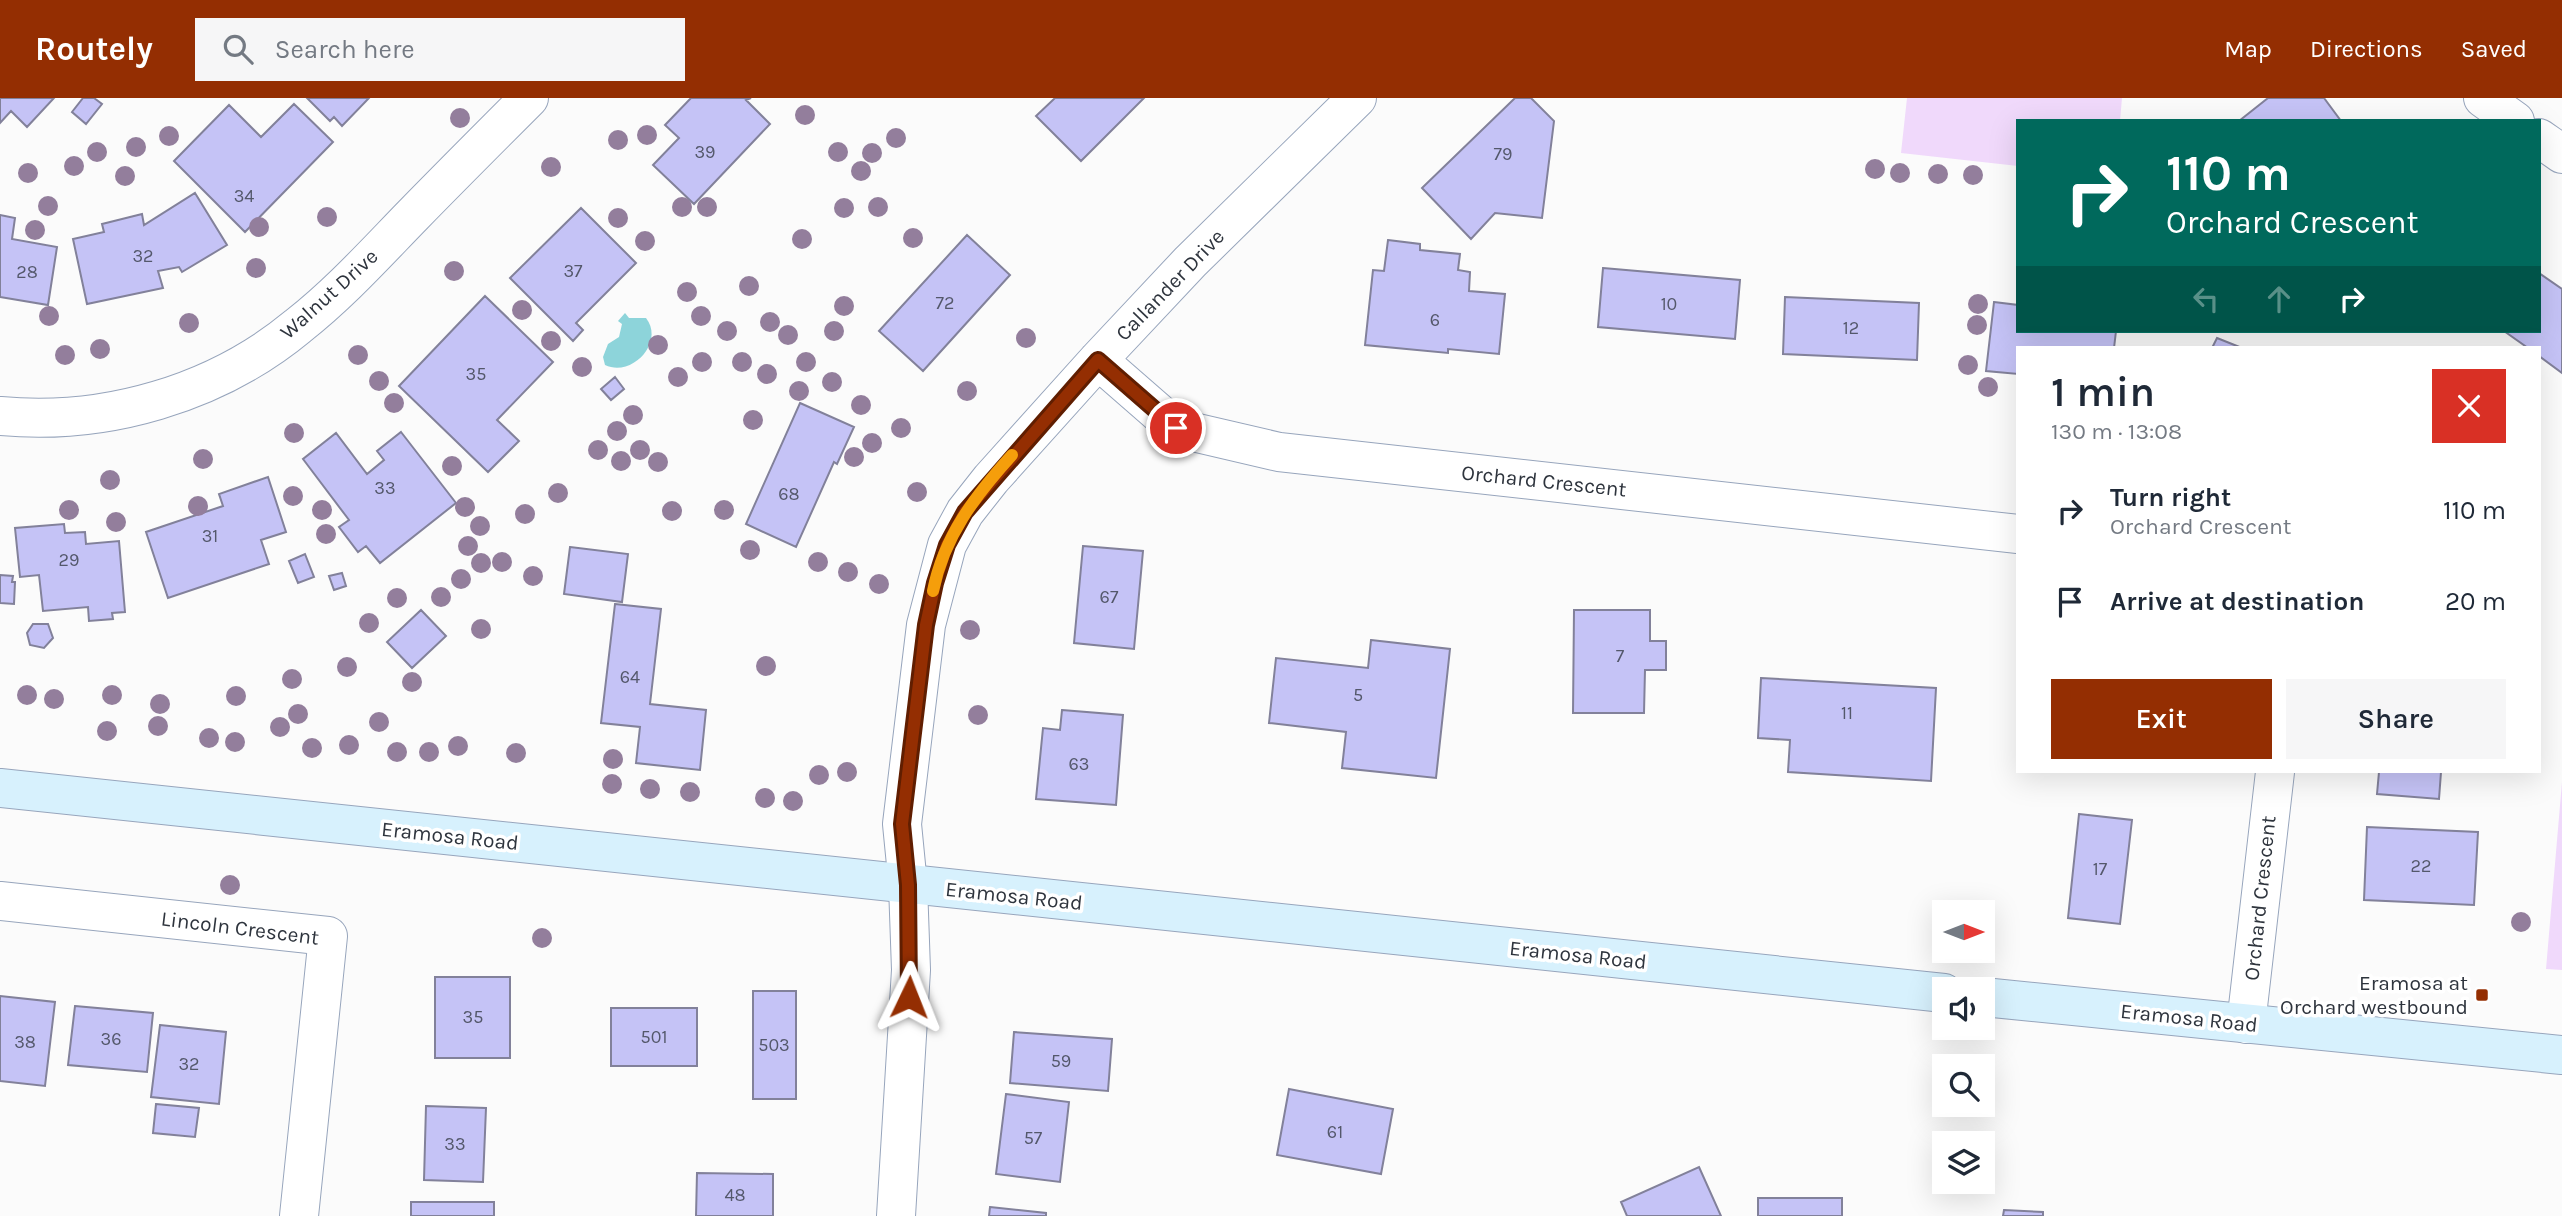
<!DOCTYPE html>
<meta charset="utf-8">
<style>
body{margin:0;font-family:Karla,sans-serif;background:#f6f6f7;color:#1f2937;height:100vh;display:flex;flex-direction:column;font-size:26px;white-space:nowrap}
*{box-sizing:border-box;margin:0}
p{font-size:23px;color:#747a83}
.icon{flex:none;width:38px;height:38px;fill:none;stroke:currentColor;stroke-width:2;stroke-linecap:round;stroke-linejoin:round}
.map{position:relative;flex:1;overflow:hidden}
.panel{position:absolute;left:2016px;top:248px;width:525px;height:427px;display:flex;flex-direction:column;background:#fff;border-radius:0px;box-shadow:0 7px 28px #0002}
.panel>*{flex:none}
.top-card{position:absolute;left:2016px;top:21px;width:525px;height:214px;border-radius:0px;box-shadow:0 7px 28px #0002;background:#00695c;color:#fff;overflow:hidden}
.needle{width:46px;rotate:90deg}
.buttons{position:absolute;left:1932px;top:802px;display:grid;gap:14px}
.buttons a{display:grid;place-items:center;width:63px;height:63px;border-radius:0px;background:#fff;box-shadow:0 7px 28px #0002;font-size:35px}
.pin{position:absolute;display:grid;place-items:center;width:60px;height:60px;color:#fff;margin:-30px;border:4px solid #fff;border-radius:50%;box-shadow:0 2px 7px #0007}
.me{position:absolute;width:77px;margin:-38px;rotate:2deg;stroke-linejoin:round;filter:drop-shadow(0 0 5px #0008)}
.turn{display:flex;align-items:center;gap:24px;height:147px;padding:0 35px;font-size:32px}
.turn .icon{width:91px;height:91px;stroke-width:2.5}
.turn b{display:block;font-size:49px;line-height:60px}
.lanes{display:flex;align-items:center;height:66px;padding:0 35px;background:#0003;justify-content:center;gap:35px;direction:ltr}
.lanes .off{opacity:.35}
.round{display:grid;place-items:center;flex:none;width:74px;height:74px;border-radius:0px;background:#f6f6f7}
.summary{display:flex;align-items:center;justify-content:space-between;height:119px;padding:0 35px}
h1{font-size:42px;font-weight:600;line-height:52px}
.cta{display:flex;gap:14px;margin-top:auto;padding:14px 35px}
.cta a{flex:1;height:80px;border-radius:0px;background:#942e02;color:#fff;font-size:28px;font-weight:600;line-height:80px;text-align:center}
.cta a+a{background:#f6f6f7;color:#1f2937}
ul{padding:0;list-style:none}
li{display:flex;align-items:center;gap:21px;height:91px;padding:0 35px}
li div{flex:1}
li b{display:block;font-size:26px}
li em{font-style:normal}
header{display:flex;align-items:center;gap:42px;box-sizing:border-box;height:98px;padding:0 35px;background:#942e02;color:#fff}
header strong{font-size:33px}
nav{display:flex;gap:38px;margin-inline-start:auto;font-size:24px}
.search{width:490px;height:63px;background:#f6f6f7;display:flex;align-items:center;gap:18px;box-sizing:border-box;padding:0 24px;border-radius:0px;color:#747a83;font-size:26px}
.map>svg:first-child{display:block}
.green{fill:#f0d9fb}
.water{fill:#8dd4da}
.building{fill:#c5c3f6;stroke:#82819a;stroke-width:2}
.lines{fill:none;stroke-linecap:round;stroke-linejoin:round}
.minor-casing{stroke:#97a5bc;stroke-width:40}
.secondary-casing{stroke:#97a5bc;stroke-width:40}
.minor{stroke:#fff;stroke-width:38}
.secondary{stroke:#d7f1fd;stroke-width:38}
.tree{fill:#937e9c}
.route-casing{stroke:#601e01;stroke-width:18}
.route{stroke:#942e02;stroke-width:12}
.slow{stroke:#f59e0b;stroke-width:12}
.poi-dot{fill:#942e02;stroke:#fff;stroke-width:2.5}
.labels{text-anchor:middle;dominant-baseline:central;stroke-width:7;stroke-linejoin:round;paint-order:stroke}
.number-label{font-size:18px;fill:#54586b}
.street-label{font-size:21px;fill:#2e343d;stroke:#fff}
.poi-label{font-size:21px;fill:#2e343d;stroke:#fff;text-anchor:end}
</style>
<header>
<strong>Routely</strong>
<div class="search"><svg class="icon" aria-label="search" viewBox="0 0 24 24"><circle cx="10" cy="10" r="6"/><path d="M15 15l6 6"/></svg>Search here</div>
<nav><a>Map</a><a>Directions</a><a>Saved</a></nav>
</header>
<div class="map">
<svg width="2562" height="1118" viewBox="0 0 2562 1118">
<rect width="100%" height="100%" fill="#fbfbfb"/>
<!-- green -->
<path class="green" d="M 1907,0 L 2122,0 L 2120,23 L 2018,23 L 2018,68 L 1901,55 Z
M 2562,684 L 2562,872 L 2546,871 Z"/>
<!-- water -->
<path class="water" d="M 625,215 L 629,220 L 646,220 C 665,244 632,280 605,267 L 603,259 L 608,246 L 619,239 L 622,226 L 618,223 Z"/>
<!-- building -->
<path class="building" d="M 0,0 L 54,0 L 27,29 L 11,13 L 0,25 Z
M 83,0 L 94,0 L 102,6 L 86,26 L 72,14 Z
M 307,0 L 369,0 L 342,28 L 334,19 L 330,23 Z
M 691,0 L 751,0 L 746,2 L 770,26 L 694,106 L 653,67 L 679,40 L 665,27 Z
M 1055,0 L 1144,0 L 1081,63 L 1036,18 Z
M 1515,0 L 1531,0 L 1554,23 L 1542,120 L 1495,115 L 1471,141 L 1422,90 Z
M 2268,0 L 2324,0 L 2341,23 L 2239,23 Z
M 294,6 L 333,44 L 245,134 L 174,63 L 229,7 L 261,39 Z
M 195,95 L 227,147 L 182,174 L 179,169 L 158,173 L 163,190 L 87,206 L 73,141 L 104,134 L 102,126 L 142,116 L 144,127 Z
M 581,110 L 636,165 L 576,225 L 583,232 L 573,243 L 510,180 Z
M 0,117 L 15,120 L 12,141 L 57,149 L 48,207 L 0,199 Z
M 967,137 L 1010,177 L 923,273 L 879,233 Z
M 1388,142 L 1420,146 L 1420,152 L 1460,156 L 1458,172 L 1470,174 L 1469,193 L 1505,196 L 1499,256 L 1448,251 L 1448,255 L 1365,247 L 1373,172 L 1384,173 Z
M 1603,170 L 1740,182 L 1735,241 L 1598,229 Z
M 2539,175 L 2562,191 L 2562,275 L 2539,258 L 2539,250 L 2528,250 L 2504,233 L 2539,233 Z
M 485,198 L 553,264 L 497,322 L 519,343 L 488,374 L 399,288 Z
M 1785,199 L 1919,205 L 1917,262 L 1783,256 Z
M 1994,204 L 2018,207 L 2018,233 L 2116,233 L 2114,250 L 2018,250 L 2018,276 L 1986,273 Z
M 2217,240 L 2242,250 L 2212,250 Z
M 615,279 L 624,291 L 611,302 L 601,291 Z
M 800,305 L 854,329 L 837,366 L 834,364 L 796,449 L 746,426 Z
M 401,334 L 456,405 L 380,465 L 366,448 L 358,454 L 339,429 L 349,422 L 303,361 L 336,335 L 367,376 L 384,362 L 377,353 Z
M 268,379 L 286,434 L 261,442 L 269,466 L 168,500 L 146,434 L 223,408 L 219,396 Z
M 64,426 L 65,435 L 85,434 L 86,446 L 119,443 L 125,514 L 112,515 L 113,521 L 89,523 L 88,509 L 43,513 L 39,477 L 20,479 L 15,430 Z
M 1083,448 L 1143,453 L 1134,551 L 1074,545 Z
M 570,449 L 628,456 L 622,504 L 564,496 Z
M 305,456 L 314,479 L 298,485 L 289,463 Z
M 342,475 L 346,488 L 334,492 L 329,478 Z
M 0,477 L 13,478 L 12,484 L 15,484 L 14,506 L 0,505 Z
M 615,506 L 661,511 L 650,606 L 706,612 L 700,672 L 636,665 L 640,629 L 601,625 Z
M 421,512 L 446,538 L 412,570 L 387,544 Z
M 1574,512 L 1650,512 L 1650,543 L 1666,543 L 1666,572 L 1645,572 L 1644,615 L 1573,615 Z
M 33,526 L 48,526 L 53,540 L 44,550 L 30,547 L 27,535 Z
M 1371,542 L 1450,551 L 1436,680 L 1342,670 L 1346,634 L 1269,625 L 1276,560 L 1368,570 Z
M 1761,580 L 1936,590 L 1931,683 L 1788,674 L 1790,642 L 1758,640 Z
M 1062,612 L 1123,617 L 1116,707 L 1036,701 L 1043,630 L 1060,632 Z
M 2379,674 L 2441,674 L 2439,701 L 2377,696 Z
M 2079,716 L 2132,722 L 2120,826 L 2068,820 Z
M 2367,729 L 2478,734 L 2474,807 L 2364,802 Z
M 435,879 L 510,879 L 510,960 L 435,960 Z
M 753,893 L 796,893 L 796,1001 L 753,1001 Z
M 0,898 L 55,904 L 45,988 L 0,983 Z
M 75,908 L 153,915 L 147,974 L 68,967 Z
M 611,910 L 697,910 L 697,968 L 611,968 Z
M 160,927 L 226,934 L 219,1006 L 151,999 Z
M 1014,934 L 1112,941 L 1108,993 L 1010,985 Z
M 1289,991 L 1393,1011 L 1381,1076 L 1277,1057 Z
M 1006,996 L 1069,1004 L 1060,1084 L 996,1076 Z
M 156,1006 L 199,1010 L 195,1039 L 153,1035 Z
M 426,1008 L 486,1010 L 483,1084 L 424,1082 Z
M 1699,1069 L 1721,1118 L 1627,1118 L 1621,1104 Z
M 697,1075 L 773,1076 L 773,1118 L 696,1118 Z
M 1758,1100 L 1842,1100 L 1842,1118 L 1758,1118 Z
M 411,1104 L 494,1104 L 494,1118 L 411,1118 Z
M 990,1109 L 1046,1115 L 1046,1118 L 989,1118 Z
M 2004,1112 L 2043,1114 L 2043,1118 L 2003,1118 Z"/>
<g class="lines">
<defs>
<path id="minor" d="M 2483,0 L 2515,23
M 2539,40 L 2562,56
M 1098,262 L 1176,330 L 1279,354 L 2018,436
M 0,318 C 105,328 216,296 298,228 C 340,195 375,156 413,117 C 451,78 490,39 529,0
M 0,803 L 328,838 L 299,1118
M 2246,926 L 2275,674
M 896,1118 L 911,872 L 908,787 L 902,726 L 926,527 L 947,447 L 965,414 L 991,381 L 1098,262 L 1190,164 L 1357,0"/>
<path id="secondary" d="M 0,690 L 1944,895
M 1983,899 L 2562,957"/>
</defs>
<!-- minor casing -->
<use href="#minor" class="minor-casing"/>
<!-- secondary casing -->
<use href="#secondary" class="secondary-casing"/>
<!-- minor -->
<use href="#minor" class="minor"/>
<!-- secondary -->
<use href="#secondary" class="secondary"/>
</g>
<!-- trees -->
<g class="tree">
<circle cx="805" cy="17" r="10"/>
<circle cx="460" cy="20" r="10"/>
<circle cx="647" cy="37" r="10"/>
<circle cx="169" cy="38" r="10"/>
<circle cx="896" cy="40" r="10"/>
<circle cx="618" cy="42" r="10"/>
<circle cx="136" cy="49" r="10"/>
<circle cx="97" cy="54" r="10"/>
<circle cx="838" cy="54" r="10"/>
<circle cx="872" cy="55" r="10"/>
<circle cx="74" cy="68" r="10"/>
<circle cx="551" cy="69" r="10"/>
<circle cx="1875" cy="71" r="10"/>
<circle cx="861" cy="73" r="10"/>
<circle cx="28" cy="75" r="10"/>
<circle cx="1900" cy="75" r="10"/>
<circle cx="1938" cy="76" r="10"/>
<circle cx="1973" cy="77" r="10"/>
<circle cx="125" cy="78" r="10"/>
<circle cx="48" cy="108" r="10"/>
<circle cx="682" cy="109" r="10"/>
<circle cx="707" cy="109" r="10"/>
<circle cx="878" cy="109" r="10"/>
<circle cx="844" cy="110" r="10"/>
<circle cx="327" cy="119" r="10"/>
<circle cx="618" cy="120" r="10"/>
<circle cx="259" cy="129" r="10"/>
<circle cx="35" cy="132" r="10"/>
<circle cx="913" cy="140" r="10"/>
<circle cx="802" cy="141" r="10"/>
<circle cx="645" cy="143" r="10"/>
<circle cx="256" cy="170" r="10"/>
<circle cx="454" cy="173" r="10"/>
<circle cx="749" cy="188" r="10"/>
<circle cx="687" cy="194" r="10"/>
<circle cx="1978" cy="206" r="10"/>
<circle cx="844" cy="208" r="10"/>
<circle cx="522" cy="212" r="10"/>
<circle cx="49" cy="218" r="10"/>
<circle cx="701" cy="218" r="10"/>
<circle cx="770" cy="224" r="10"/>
<circle cx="189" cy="225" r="10"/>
<circle cx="1977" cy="227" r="10"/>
<circle cx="727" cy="233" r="10"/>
<circle cx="834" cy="233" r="10"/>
<circle cx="788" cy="237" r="10"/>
<circle cx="1026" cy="240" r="10"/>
<circle cx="551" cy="243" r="10"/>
<circle cx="658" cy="247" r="10"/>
<circle cx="100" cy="251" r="10"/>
<circle cx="65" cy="257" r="10"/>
<circle cx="358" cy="257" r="10"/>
<circle cx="702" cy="264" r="10"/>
<circle cx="742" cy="264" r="10"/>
<circle cx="806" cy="264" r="10"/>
<circle cx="1968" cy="267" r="10"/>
<circle cx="582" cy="269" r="10"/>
<circle cx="767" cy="276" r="10"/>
<circle cx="678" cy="279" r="10"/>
<circle cx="379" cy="283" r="10"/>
<circle cx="832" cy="284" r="10"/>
<circle cx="1988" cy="289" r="10"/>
<circle cx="799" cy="293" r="10"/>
<circle cx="967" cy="293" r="10"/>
<circle cx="394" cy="305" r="10"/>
<circle cx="861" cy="307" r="10"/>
<circle cx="633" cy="317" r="10"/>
<circle cx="753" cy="322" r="10"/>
<circle cx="901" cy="330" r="10"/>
<circle cx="617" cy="333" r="10"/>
<circle cx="294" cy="335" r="10"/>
<circle cx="872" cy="345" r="10"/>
<circle cx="598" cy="352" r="10"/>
<circle cx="640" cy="352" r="10"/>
<circle cx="854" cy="359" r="10"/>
<circle cx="203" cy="361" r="10"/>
<circle cx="621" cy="363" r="10"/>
<circle cx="658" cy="364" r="10"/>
<circle cx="452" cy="368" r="10"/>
<circle cx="110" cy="382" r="10"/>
<circle cx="917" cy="394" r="10"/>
<circle cx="558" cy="395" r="10"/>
<circle cx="293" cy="398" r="10"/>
<circle cx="198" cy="408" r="10"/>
<circle cx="465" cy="409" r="10"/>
<circle cx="69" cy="412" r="10"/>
<circle cx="322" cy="412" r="10"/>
<circle cx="724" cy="412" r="10"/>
<circle cx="672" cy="413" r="10"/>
<circle cx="525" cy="416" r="10"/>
<circle cx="116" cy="424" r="10"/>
<circle cx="480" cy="428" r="10"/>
<circle cx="326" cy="436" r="10"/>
<circle cx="468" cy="448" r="10"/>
<circle cx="750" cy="452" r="10"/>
<circle cx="502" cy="464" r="10"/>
<circle cx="818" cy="464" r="10"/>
<circle cx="481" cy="465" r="10"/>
<circle cx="848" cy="474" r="10"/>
<circle cx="533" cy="478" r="10"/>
<circle cx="461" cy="481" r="10"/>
<circle cx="879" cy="486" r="10"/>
<circle cx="441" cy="499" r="10"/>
<circle cx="397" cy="500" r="10"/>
<circle cx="369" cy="525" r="10"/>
<circle cx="481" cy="531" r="10"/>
<circle cx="970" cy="532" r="10"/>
<circle cx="766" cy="568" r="10"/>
<circle cx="347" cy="569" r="10"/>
<circle cx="292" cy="581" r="10"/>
<circle cx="412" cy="584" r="10"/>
<circle cx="27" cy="597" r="10"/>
<circle cx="112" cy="597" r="10"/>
<circle cx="236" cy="598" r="10"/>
<circle cx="54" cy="601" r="10"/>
<circle cx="160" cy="606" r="10"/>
<circle cx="298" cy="616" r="10"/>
<circle cx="978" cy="617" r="10"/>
<circle cx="379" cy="624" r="10"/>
<circle cx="158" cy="628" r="10"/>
<circle cx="280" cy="629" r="10"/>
<circle cx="107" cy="633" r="10"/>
<circle cx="209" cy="640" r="10"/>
<circle cx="235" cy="644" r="10"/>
<circle cx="349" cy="647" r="10"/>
<circle cx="458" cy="648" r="10"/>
<circle cx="312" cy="650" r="10"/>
<circle cx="397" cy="654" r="10"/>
<circle cx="429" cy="654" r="10"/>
<circle cx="516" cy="655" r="10"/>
<circle cx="613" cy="661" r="10"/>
<circle cx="847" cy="674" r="10"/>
<circle cx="819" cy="677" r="10"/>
<circle cx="612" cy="686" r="10"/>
<circle cx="650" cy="691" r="10"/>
<circle cx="690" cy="694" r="10"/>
<circle cx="765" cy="700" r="10"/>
<circle cx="793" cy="703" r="10"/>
<circle cx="230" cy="787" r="10"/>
<circle cx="2521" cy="824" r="10"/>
<circle cx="542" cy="840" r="10"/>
</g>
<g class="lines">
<defs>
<path id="route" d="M 909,899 L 908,787 L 902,726 L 926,527 L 935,485 L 947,447 L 965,414 L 1098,262 L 1176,330"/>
</defs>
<!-- route casing -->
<use href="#route" class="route-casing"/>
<!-- route -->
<use href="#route" class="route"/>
<!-- slow -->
<path class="slow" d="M 933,493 C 944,438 975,398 1012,357"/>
</g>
<!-- markers -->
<rect class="poi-dot" x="2475" y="890" width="14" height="14" rx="3.5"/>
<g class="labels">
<!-- number labels -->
<g class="number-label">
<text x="705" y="54">39</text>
<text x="1503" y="56">79</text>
<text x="244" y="98">34</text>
<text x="143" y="158">32</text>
<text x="573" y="173">37</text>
<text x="27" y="174">28</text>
<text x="945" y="205">72</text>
<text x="1669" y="206">10</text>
<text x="1435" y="222">6</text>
<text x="1851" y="230">12</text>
<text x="476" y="276">35</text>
<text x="385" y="390">33</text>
<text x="789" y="396">68</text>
<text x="210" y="438">31</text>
<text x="69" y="462">29</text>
<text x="1109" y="499">67</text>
<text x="1620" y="558">7</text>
<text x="630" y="579">64</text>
<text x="1358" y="597">5</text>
<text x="1847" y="615">11</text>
<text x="1079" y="666">63</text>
<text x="2421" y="768">22</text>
<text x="2100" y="771">17</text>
<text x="473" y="919">35</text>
<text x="654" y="939">501</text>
<text x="111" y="941">36</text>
<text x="25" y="944">38</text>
<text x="774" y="947">503</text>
<text x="1061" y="963">59</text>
<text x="189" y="966">32</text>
<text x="1335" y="1034">61</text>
<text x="1033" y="1040">57</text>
<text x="455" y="1046">33</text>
<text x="735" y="1097">48</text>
</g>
<!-- street labels -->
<g class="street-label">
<text transform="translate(1170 187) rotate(-46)">Callander Drive</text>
<text transform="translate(329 196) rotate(-42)">Walnut Drive</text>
<text transform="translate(1544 383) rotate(6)">Orchard Crescent</text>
<text transform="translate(450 738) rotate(6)">Eramosa Road</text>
<text transform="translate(1014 798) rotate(6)">Eramosa Road</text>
<text transform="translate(2260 800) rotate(-84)">Orchard Crescent</text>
<text transform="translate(240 830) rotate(7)">Lincoln Crescent</text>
<text transform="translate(1578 857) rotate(6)">Eramosa Road</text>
<text transform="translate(2189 920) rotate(6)">Eramosa Road</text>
</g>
<!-- poi labels -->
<g class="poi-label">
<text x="2468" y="885">Eramosa at<tspan x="2468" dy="24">Orchard westbound</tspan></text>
</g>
</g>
</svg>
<div class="buttons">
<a><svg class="needle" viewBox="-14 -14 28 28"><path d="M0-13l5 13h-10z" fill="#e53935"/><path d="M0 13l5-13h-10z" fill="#747a83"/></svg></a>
<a><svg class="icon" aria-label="sound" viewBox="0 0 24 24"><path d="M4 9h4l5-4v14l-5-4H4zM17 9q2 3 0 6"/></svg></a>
<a><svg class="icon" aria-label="search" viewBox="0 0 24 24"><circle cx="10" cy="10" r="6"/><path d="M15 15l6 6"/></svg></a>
<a><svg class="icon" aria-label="layers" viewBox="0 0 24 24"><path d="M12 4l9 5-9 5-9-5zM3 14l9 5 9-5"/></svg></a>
</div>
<div class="pin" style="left:1176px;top:330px;background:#d93025"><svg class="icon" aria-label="arrive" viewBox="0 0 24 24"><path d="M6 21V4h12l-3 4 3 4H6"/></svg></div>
<svg class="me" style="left:909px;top:899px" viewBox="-20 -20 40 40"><path d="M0-17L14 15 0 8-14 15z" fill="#942e02" stroke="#fff" stroke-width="4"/></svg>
<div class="top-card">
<div class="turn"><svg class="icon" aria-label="right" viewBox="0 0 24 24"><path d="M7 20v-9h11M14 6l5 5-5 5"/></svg><div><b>110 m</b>Orchard Crescent</div></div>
<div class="lanes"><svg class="icon off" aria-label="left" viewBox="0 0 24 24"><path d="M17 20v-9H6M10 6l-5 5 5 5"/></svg><svg class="icon off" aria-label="ahead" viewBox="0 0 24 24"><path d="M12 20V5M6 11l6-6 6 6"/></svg><svg class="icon" aria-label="right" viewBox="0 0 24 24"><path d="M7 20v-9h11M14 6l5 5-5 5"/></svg></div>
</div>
<section class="panel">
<div class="summary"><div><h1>1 min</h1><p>130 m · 13:08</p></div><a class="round" style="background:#d93025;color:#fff"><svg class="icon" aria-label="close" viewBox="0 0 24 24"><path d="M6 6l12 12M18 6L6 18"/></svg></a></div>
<ul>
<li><svg class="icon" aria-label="right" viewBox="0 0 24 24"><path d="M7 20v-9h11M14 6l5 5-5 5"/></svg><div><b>Turn right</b><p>Orchard Crescent</p></div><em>110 m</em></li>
<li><svg class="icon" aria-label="arrive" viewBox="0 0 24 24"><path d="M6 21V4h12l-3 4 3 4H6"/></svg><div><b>Arrive at destination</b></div><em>20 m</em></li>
</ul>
<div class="cta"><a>Exit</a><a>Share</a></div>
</section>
</div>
